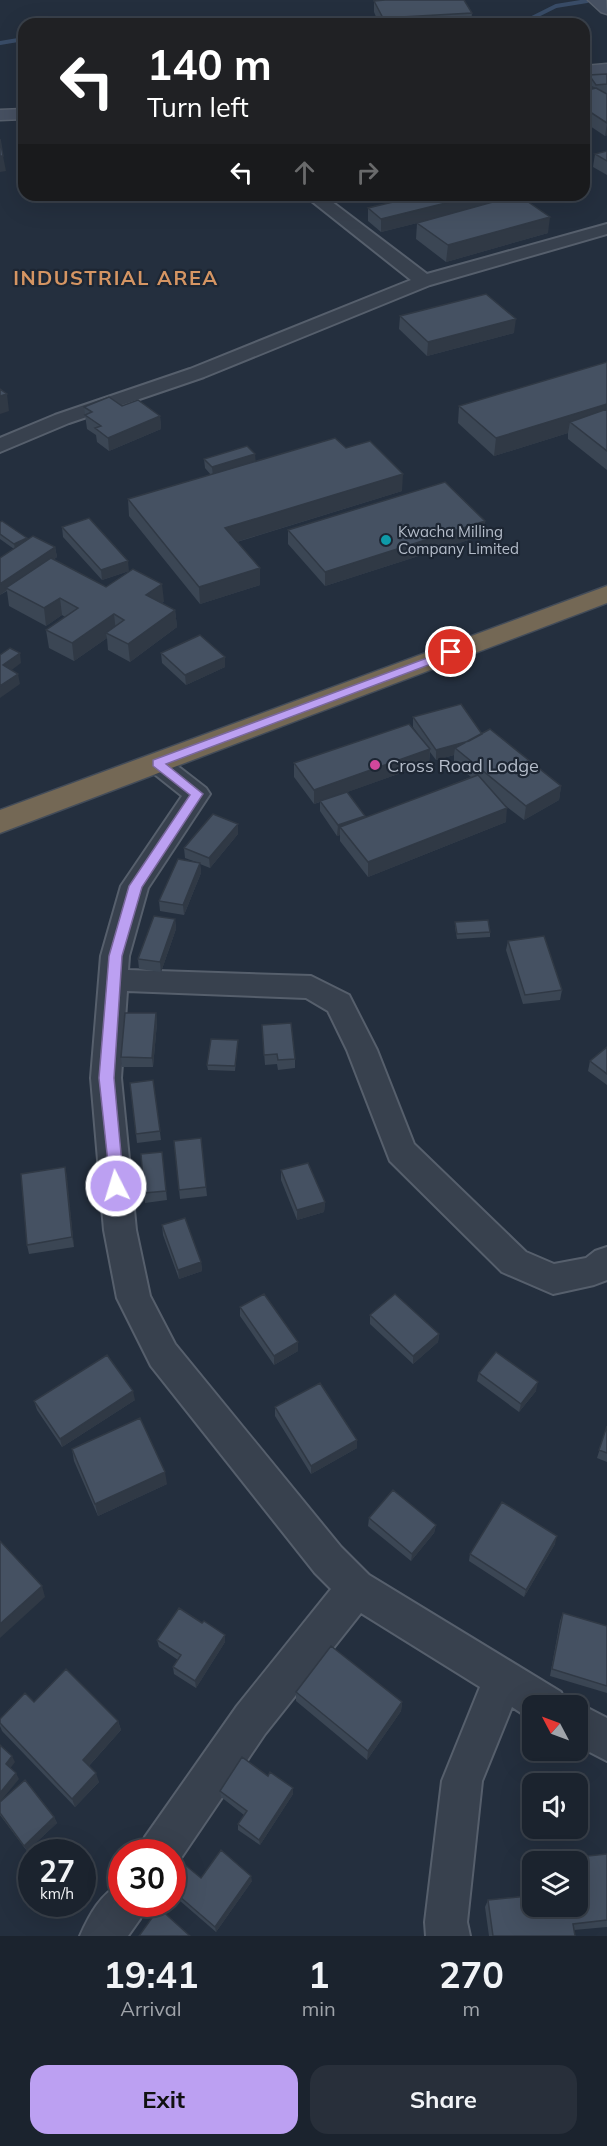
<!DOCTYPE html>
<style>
body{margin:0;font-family:Mulish,sans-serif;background:#282f3a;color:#f1f3f6;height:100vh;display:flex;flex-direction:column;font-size:22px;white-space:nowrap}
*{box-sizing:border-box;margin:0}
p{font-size:20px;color:#a0a4aa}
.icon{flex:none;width:33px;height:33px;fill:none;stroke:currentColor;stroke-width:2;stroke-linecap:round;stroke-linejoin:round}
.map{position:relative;height:1936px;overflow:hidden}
.details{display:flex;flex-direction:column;background:#1b232e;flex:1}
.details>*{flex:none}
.top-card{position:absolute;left:18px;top:18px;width:572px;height:183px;border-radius:18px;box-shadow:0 6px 24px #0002,0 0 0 2px #39404a;background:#202124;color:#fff;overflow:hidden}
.needle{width:39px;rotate:311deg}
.buttons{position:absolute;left:522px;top:1695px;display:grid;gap:12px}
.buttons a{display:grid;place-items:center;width:66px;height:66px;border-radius:12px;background:#1b232e;box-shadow:0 6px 24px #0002,0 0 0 2px #39404a;font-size:30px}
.speed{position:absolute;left:18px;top:1839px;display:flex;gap:12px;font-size:30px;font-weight:700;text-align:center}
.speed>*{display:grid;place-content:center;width:78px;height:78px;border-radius:50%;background:#1b232e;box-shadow:0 6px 24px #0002,0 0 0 2px #39404a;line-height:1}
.speed small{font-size:15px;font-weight:400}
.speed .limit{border:9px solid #d22;background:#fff;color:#111}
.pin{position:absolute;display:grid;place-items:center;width:51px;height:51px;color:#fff;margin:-26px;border:3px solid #fff;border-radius:50%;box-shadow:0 2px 6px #0007}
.me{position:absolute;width:66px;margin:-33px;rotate:355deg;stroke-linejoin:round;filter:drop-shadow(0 0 4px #0008)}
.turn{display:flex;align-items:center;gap:21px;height:126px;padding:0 30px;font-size:27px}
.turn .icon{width:78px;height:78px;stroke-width:2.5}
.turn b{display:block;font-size:42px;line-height:51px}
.lanes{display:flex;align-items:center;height:57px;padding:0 30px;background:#0003;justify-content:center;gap:30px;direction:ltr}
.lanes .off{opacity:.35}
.eta{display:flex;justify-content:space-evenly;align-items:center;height:102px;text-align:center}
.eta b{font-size:36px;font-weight:700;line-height:42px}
.button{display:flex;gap:12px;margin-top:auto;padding:12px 30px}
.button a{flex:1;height:69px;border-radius:18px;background:#bca0f2;color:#111;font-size:24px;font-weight:700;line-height:69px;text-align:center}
.button a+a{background:#282f3a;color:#f1f3f6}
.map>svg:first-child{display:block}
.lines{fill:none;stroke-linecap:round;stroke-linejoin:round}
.stream{stroke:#394c67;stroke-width:4}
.street-casing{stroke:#565f6c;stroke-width:4}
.secondary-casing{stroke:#565f6c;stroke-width:3}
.highway-casing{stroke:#434c59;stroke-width:3}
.street{fill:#38414e;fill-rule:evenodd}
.secondary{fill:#465061;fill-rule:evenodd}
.highway{fill:#746855;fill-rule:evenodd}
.wall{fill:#3b4654;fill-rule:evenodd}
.shaded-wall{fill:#303945}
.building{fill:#455162;stroke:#303945;stroke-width:1.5}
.route{fill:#bca0f2;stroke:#7a689d;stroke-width:1.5}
.culture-dot{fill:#0f9aa8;stroke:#1d2633;stroke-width:2}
.hotel-dot{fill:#d1479c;stroke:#1d2633;stroke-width:2}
.labels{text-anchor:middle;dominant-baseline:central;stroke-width:4.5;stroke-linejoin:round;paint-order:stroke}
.far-poi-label{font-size:15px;fill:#b4bcc9;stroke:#1d2633;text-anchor:start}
.poi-label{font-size:18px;fill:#b4bcc9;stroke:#1d2633;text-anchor:start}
.far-district-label{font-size:20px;font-weight:bold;letter-spacing:1.5px;fill:#d59563;stroke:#1d2633}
</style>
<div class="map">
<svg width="607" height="1936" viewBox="0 0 607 1936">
<rect width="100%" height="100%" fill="#242f3e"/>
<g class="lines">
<!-- stream -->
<path class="stream" d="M 511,24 L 528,20 L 556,6 L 587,1
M 0,43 L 24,39"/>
<defs>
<path id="street" d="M 304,195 L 323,195 L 427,274 L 607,224 L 607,234 L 430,285 L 204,377 L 69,423 L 0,452 L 0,438 L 55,415 L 190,369 L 411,280 Z
M 157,754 L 166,757 L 206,788 L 210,794 L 148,888 L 129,956 L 128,970 L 311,976 L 349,995 L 377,1050 L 414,1144 L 526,1252 L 554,1264 L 586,1258 L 595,1251 L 607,1247 L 607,1280 L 594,1285 L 553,1294 L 502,1272 L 390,1161 L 347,1050 L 328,1011 L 306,998 L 127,991 L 121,1078 L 136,1230 L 150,1296 L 175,1344 L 341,1547 L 369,1575 L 561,1692 L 567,1706 L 532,1706 L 532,1720 L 512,1707 L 482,1781 L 467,1922 L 470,1936 L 426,1936 L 425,1922 L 442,1781 L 480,1687 L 361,1613 L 265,1734 L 175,1867 L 172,1868 L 172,1852 L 139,1852 L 145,1837 L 237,1706 L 331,1589 L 315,1573 L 151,1366 L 117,1298 L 104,1230 L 91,1078 L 101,956 L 121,886 L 182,796 L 148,769 L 144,763 L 148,757 Z
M 578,1703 L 607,1718 L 607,1761 L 578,1746 L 578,1706 L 572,1706 Z
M 122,1884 L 122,1904 L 146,1904 L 140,1919 L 128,1936 L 80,1936 C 89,1916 101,1892 122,1884 Z"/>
<path id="secondary" d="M 588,0 L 606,0 L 607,14 L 601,12 Z
M 607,64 L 607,74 L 584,76 L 584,66 Z
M 24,109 L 24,119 L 0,120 L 0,110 Z"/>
<path id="highway" d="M 607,586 L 607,603 L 0,833 L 0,810 Z"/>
</defs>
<!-- street casing -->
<use href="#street" class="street-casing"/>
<!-- secondary casing -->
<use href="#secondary" class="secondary-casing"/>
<!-- highway casing -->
<use href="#highway" class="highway-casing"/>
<!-- street -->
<use href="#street" class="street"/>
<!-- secondary -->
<use href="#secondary" class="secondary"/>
<!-- highway -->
<use href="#highway" class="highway"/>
</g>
<!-- wall -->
<path class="wall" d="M 374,1 L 472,13 L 471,24 L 379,24 L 374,12 Z
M 607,74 L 607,135 L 605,136 L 584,122 L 584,82 L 589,86 L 588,84 L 589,75 Z
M 607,151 L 607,175 L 593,167 L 595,154 Z
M 398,195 L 507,195 L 507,198 L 548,233 L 446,262 L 416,239 L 417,223 L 381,232 L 368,221 L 368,208 L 404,200 Z
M 400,316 L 514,333 L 427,356 L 399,329 Z
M 607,362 L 607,470 L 568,439 L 568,433 L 494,456 L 458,423 L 459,406 Z
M 122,406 L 160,416 L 161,429 L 109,451 L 97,442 L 96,435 L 87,429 L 84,407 Z
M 346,448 L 402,491 L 237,542 L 260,585 L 200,604 L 129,516 L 128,499 L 211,475 L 205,468 L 204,459 L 256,461 Z
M 485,521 L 484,535 L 325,586 L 288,544 L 288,530 Z
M 0,522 L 27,538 L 27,540 L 55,547 L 57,557 L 53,560 L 106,587 L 164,601 L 162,603 L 175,610 L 177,627 L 130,662 L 108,650 L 107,638 L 74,661 L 49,648 L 46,630 L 65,617 L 62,615 L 46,626 L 9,606 L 7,591 L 0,595 L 14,549 L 0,539 Z
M 62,527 L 129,571 L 102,580 L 63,537 Z
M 161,653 L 225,667 L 186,685 L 162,663 Z
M 413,717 L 482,734 L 561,786 L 559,800 L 524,820 L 502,803 L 506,822 L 368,877 L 340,841 L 340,835 L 337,836 L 320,811 L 320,802 L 314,804 L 294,777 L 294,763 L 418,734 L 413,727 ZM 430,752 L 436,760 L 454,755 L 454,763 L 471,777 L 365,818 L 365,816 L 347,792 L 429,763 Z
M 238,834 L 210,868 L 200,864 L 201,873 L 184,915 L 160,911 L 159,901 L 196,862 L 185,858 L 184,848 Z
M 175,919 L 176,929 L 161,972 L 139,969 L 138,959 Z
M 455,922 L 490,932 L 490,937 L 457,939 L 455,927 Z
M 508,941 L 562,990 L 560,1000 L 523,1004 L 506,950 Z
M 156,1013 L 157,1023 L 153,1067 L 122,1067 L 121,1057 Z
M 262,1025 L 295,1059 L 295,1068 L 278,1070 L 277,1064 L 265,1065 Z
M 238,1040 L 235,1071 L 208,1070 L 207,1065 Z
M 607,1047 L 607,1085 L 588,1071 L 590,1061 Z
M 153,1080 L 161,1140 L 137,1143 L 130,1083 Z
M 201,1138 L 207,1196 L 180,1199 L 174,1141 Z
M 162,1152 L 167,1200 L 145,1203 L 144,1193 Z
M 65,1167 L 74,1247 L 29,1254 L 27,1245 Z
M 281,1170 L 325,1202 L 324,1212 L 297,1220 L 281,1180 Z
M 162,1225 L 201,1262 L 202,1271 L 179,1279 L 163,1235 Z
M 240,1307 L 298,1351 L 274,1365 L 240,1316 Z
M 370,1315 L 439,1334 L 438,1342 L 413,1364 L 370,1324 Z
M 479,1373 L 536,1391 L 519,1412 L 477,1381 Z
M 135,1400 L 62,1447 L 37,1410 L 34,1401 Z
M 275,1407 L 357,1440 L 357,1448 L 311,1474 L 275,1416 Z
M 607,1426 L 607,1462 L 597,1458 Z
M 72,1449 L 167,1484 L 98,1516 L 74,1461 Z
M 369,1518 L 436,1525 L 434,1533 L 411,1561 L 368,1526 Z
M 555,1544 L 524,1597 L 469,1561 L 470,1554 Z
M 563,1613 L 607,1626 L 607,1693 L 550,1676 L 560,1621 Z
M 225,1635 L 225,1642 L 196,1688 L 174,1674 L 173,1667 L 178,1660 L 159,1647 L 157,1640 Z
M 296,1692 L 402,1702 L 401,1711 L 367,1760 L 296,1701 Z
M 34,1702 L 118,1721 L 121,1730 L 89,1766 L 99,1782 L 75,1807 L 2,1731 L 0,1726 L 0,1719 Z
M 220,1791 L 293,1794 L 260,1845 L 238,1830 L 238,1824 L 244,1815 L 221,1797 Z
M 0,1802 L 54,1817 L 57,1823 L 27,1851 L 0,1815 Z
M 607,1854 L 607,1927 L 574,1930 L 575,1936 L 489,1936 L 485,1907 L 488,1900 L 524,1896 L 523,1890 L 526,1883 L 532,1906 L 578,1862 L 549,1862 L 549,1860 Z
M 201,1878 L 252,1881 L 216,1932 L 172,1894 L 172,1880 Z"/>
<!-- shaded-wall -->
<path class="shaded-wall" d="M 607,123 L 607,135 L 605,136 Z
M 0,156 L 3,156 L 6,171 L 0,172 Z
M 405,195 L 427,195 L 405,201 Z
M 478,195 L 507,195 L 506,201 L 381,232 L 381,219 Z
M 550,217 L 548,233 L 446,262 L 448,245 Z
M 516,319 L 514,333 L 427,356 L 428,342 Z
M 7,394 L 9,411 L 0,414 L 0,396 Z
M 607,404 L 607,421 L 570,422 L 568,433 L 494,456 L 496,438 Z
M 160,416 L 161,429 L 109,451 L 108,438 Z
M 255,454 L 256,464 L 213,477 L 212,467 Z
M 403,474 L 402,491 L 226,545 L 225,528 Z
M 485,521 L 484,535 L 325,586 L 325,572 Z
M 27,538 L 27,543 L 15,549 L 14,544 Z
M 55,547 L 57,557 L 9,589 L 6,588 L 7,590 L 0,595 L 0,584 Z
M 128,561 L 129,571 L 102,580 L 101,570 Z
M 260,568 L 260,585 L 200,604 L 199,587 Z
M 162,584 L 164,601 L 148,612 L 146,595 Z
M 60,598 L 62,615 L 46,626 L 44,608 Z
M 175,610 L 177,627 L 130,662 L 128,644 Z
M 114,614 L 116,632 L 106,633 L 107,638 L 74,661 L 72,643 Z
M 20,653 L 21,663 L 5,675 L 3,665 Z
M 225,657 L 225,667 L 186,685 L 185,675 Z
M 18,674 L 20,684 L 0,698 L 0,686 Z
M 484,736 L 455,748 L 454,755 L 436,760 L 436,750 Z
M 430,749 L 429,763 L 314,804 L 314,790 Z
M 561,786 L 559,800 L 524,820 L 526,806 Z
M 507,808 L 506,822 L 368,877 L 368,862 Z
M 365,816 L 364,826 L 340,827 L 340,835 L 337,836 L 338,825 Z
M 238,824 L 238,834 L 210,868 L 209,858 Z
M 200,863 L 201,873 L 184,915 L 183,905 Z
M 175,919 L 176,929 L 161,972 L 160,962 Z
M 156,1013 L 157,1023 L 153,1067 L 152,1058 Z
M 65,1167 L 67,1176 L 74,1247 L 72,1237 Z
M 325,1202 L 324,1212 L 297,1220 L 297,1210 Z
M 201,1262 L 202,1271 L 179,1279 L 178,1270 Z
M 439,1334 L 438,1342 L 413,1364 L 413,1356 Z
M 298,1342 L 298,1351 L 274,1365 L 274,1356 Z
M 538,1382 L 536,1391 L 519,1412 L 521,1404 Z
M 133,1391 L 135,1400 L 62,1447 L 60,1439 Z
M 357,1440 L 357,1448 L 311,1474 L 311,1466 Z
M 165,1472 L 167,1484 L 98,1516 L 95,1504 Z
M 436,1525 L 434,1533 L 411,1561 L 412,1554 Z
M 557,1536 L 555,1544 L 524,1597 L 526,1590 Z
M 42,1586 L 45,1597 L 0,1638 L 0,1624 Z
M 225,1635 L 225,1642 L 196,1688 L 195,1681 Z
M 402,1702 L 401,1711 L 367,1760 L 368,1751 Z
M 118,1721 L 121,1730 L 86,1769 L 83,1760 Z
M 12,1756 L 15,1762 L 9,1770 L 6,1764 Z
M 16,1773 L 19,1779 L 0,1802 L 0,1793 Z
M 96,1773 L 99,1782 L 75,1807 L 72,1799 Z
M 293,1788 L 293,1794 L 260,1845 L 259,1840 Z
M 54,1817 L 57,1823 L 27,1851 L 24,1846 Z
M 251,1876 L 252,1881 L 216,1932 L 215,1927 Z"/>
<!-- building -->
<path class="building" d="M 385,0 L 464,0 L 472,13 L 383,18 L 374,1 Z
M 607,74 L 607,84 L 596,85 L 589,75 Z
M 584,82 L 594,88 L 584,91 Z
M 596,88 L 607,94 L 607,123 L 584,108 L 584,91 Z
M 0,139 L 3,156 L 0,156 Z
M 607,151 L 607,161 L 595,154 Z
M 422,195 L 478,195 L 381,219 L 368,208 Z
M 518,195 L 550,217 L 448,245 L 417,223 Z
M 486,294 L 516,319 L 428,342 L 400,316 Z
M 607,362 L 607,404 L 496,438 L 459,406 Z
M 0,389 L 7,394 L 0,396 Z
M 109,397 L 122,406 L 138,400 L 160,416 L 108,438 L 95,428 L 101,426 L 85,415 L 92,412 L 84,407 Z
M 607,409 L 607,451 L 570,422 Z
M 335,438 L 346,448 L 370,441 L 403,474 L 225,528 L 260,568 L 199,587 L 128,499 Z
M 247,446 L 255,454 L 212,467 L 204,459 Z
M 445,482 L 485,521 L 325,572 L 288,530 Z
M 89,518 L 128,561 L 101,570 L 62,527 Z
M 2,521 L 27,538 L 14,544 L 0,534 L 0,522 Z
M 33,536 L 55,547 L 0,584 L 0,558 Z
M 51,558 L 106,587 L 133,569 L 162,584 L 146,595 L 175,610 L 128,644 L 106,633 L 124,620 L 114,614 L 72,643 L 46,630 L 78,608 L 60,598 L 44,608 L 6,588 Z
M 200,635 L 225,657 L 185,675 L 161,653 Z
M 10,648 L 20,653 L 3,665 L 18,674 L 0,686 L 0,655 Z
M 461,704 L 482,734 L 469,741 L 436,750 L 413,717 Z
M 409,724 L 430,749 L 314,790 L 294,763 Z
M 490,729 L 561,786 L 526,806 L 455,748 Z
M 478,775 L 507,808 L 368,862 L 340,827 Z
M 347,792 L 365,816 L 338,825 L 320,801 Z
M 213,814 L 238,824 L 209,858 L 184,848 Z
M 178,859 L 200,863 L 183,905 L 159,901 Z
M 154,916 L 175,919 L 160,962 L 138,959 Z
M 488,920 L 490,932 L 457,934 L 455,922 Z
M 544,936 L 562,990 L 525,995 L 508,941 Z
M 125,1013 L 156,1013 L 152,1058 L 121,1057 Z
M 291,1023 L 295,1059 L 278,1060 L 277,1054 L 264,1055 L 262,1025 Z
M 211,1039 L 238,1040 L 235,1066 L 207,1065 Z
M 607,1047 L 607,1074 L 590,1061 Z
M 153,1080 L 160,1131 L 136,1134 L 130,1083 Z
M 201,1138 L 206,1187 L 179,1190 L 174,1141 Z
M 162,1152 L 166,1191 L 144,1193 L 141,1154 Z
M 308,1163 L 325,1202 L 297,1210 L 281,1170 Z
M 65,1167 L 72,1237 L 27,1245 L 21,1174 Z
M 185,1218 L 201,1262 L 178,1270 L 162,1225 Z
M 264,1294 L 298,1342 L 274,1356 L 240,1307 Z
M 395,1294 L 439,1334 L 413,1356 L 370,1315 Z
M 496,1352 L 538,1382 L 521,1404 L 479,1373 Z
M 107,1355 L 133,1391 L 60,1439 L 34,1401 Z
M 320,1383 L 357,1440 L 311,1466 L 275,1407 Z
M 140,1418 L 165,1472 L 95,1504 L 72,1449 Z
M 607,1426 L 607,1453 L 599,1450 Z
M 393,1490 L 436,1525 L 412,1554 L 369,1518 Z
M 502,1502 L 557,1536 L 526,1590 L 470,1554 Z
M 0,1541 L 42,1586 L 0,1624 Z
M 179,1608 L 202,1623 L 204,1621 L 225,1635 L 195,1681 L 173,1667 L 181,1655 L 157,1640 Z
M 563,1613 L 607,1626 L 607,1686 L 552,1669 Z
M 331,1646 L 402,1702 L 368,1751 L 296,1692 Z
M 66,1669 L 118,1721 L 83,1760 L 96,1773 L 72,1799 L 0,1723 L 0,1719 L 25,1693 L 34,1702 Z
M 0,1745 L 12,1756 L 6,1764 L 16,1773 L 0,1793 Z
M 242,1757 L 268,1776 L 270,1772 L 293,1788 L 259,1840 L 238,1824 L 247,1811 L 220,1791 Z
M 25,1780 L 54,1817 L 24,1846 L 0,1813 L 0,1802 Z
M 221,1850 L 251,1876 L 215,1927 L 172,1890 L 172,1880 L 184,1864 L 201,1878 Z
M 607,1854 L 607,1920 L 573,1924 L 575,1936 L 493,1936 L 488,1900 L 528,1896 L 526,1883 L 532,1882 L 532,1906 L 578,1906 L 578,1862 L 550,1862 L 549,1860 Z
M 159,1908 L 190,1936 L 139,1936 Z"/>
<!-- route -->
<path class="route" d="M 451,649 L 455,650 L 455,655 L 166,764 L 203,794 L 142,887 L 122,956 L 114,1078 L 124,1186 L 121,1191 L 116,1193 L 111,1191 L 99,1078 L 109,956 L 129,886 L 190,795 L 153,766 L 153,760 Z"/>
<!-- markers -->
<circle class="culture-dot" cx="386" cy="540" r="6"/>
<circle class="hotel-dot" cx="375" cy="765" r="6"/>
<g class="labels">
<!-- far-poi labels -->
<g class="far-poi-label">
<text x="398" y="531">Kwacha Milling<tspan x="398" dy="17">Company Limited</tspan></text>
</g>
<!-- poi labels -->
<g class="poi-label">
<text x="387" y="765">Cross Road Lodge</text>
</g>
<!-- far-district labels -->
<g class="far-district-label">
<text x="116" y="277">INDUSTRIAL AREA</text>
</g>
</g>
</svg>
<div class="buttons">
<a><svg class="needle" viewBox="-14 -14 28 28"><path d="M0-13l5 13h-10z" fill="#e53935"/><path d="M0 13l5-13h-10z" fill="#a0a4aa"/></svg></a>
<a><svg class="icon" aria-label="sound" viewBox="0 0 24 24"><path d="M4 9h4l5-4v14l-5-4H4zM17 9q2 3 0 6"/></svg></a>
<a><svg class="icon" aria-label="layers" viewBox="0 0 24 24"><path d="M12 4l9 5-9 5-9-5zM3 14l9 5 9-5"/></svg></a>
</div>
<div class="speed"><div>27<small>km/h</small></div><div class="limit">30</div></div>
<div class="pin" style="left:451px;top:652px;background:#d93025"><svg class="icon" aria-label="arrive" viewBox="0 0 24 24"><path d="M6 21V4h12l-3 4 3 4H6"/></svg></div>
<svg class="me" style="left:116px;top:1186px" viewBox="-20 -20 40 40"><circle r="17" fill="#bca0f2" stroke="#fff" stroke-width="3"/><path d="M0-11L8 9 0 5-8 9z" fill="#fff"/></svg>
<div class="top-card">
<div class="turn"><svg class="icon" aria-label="left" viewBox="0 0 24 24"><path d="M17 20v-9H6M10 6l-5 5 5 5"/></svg><div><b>140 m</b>Turn left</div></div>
<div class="lanes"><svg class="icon" aria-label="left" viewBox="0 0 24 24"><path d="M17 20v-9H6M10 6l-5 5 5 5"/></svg><svg class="icon off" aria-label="ahead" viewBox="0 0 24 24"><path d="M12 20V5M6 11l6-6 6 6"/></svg><svg class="icon off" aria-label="right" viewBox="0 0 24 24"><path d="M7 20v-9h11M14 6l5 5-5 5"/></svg></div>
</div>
</div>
<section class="details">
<div class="eta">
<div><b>19:41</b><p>Arrival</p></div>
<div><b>1</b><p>min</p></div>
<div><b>270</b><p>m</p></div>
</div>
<div class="button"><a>Exit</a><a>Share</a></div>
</section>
